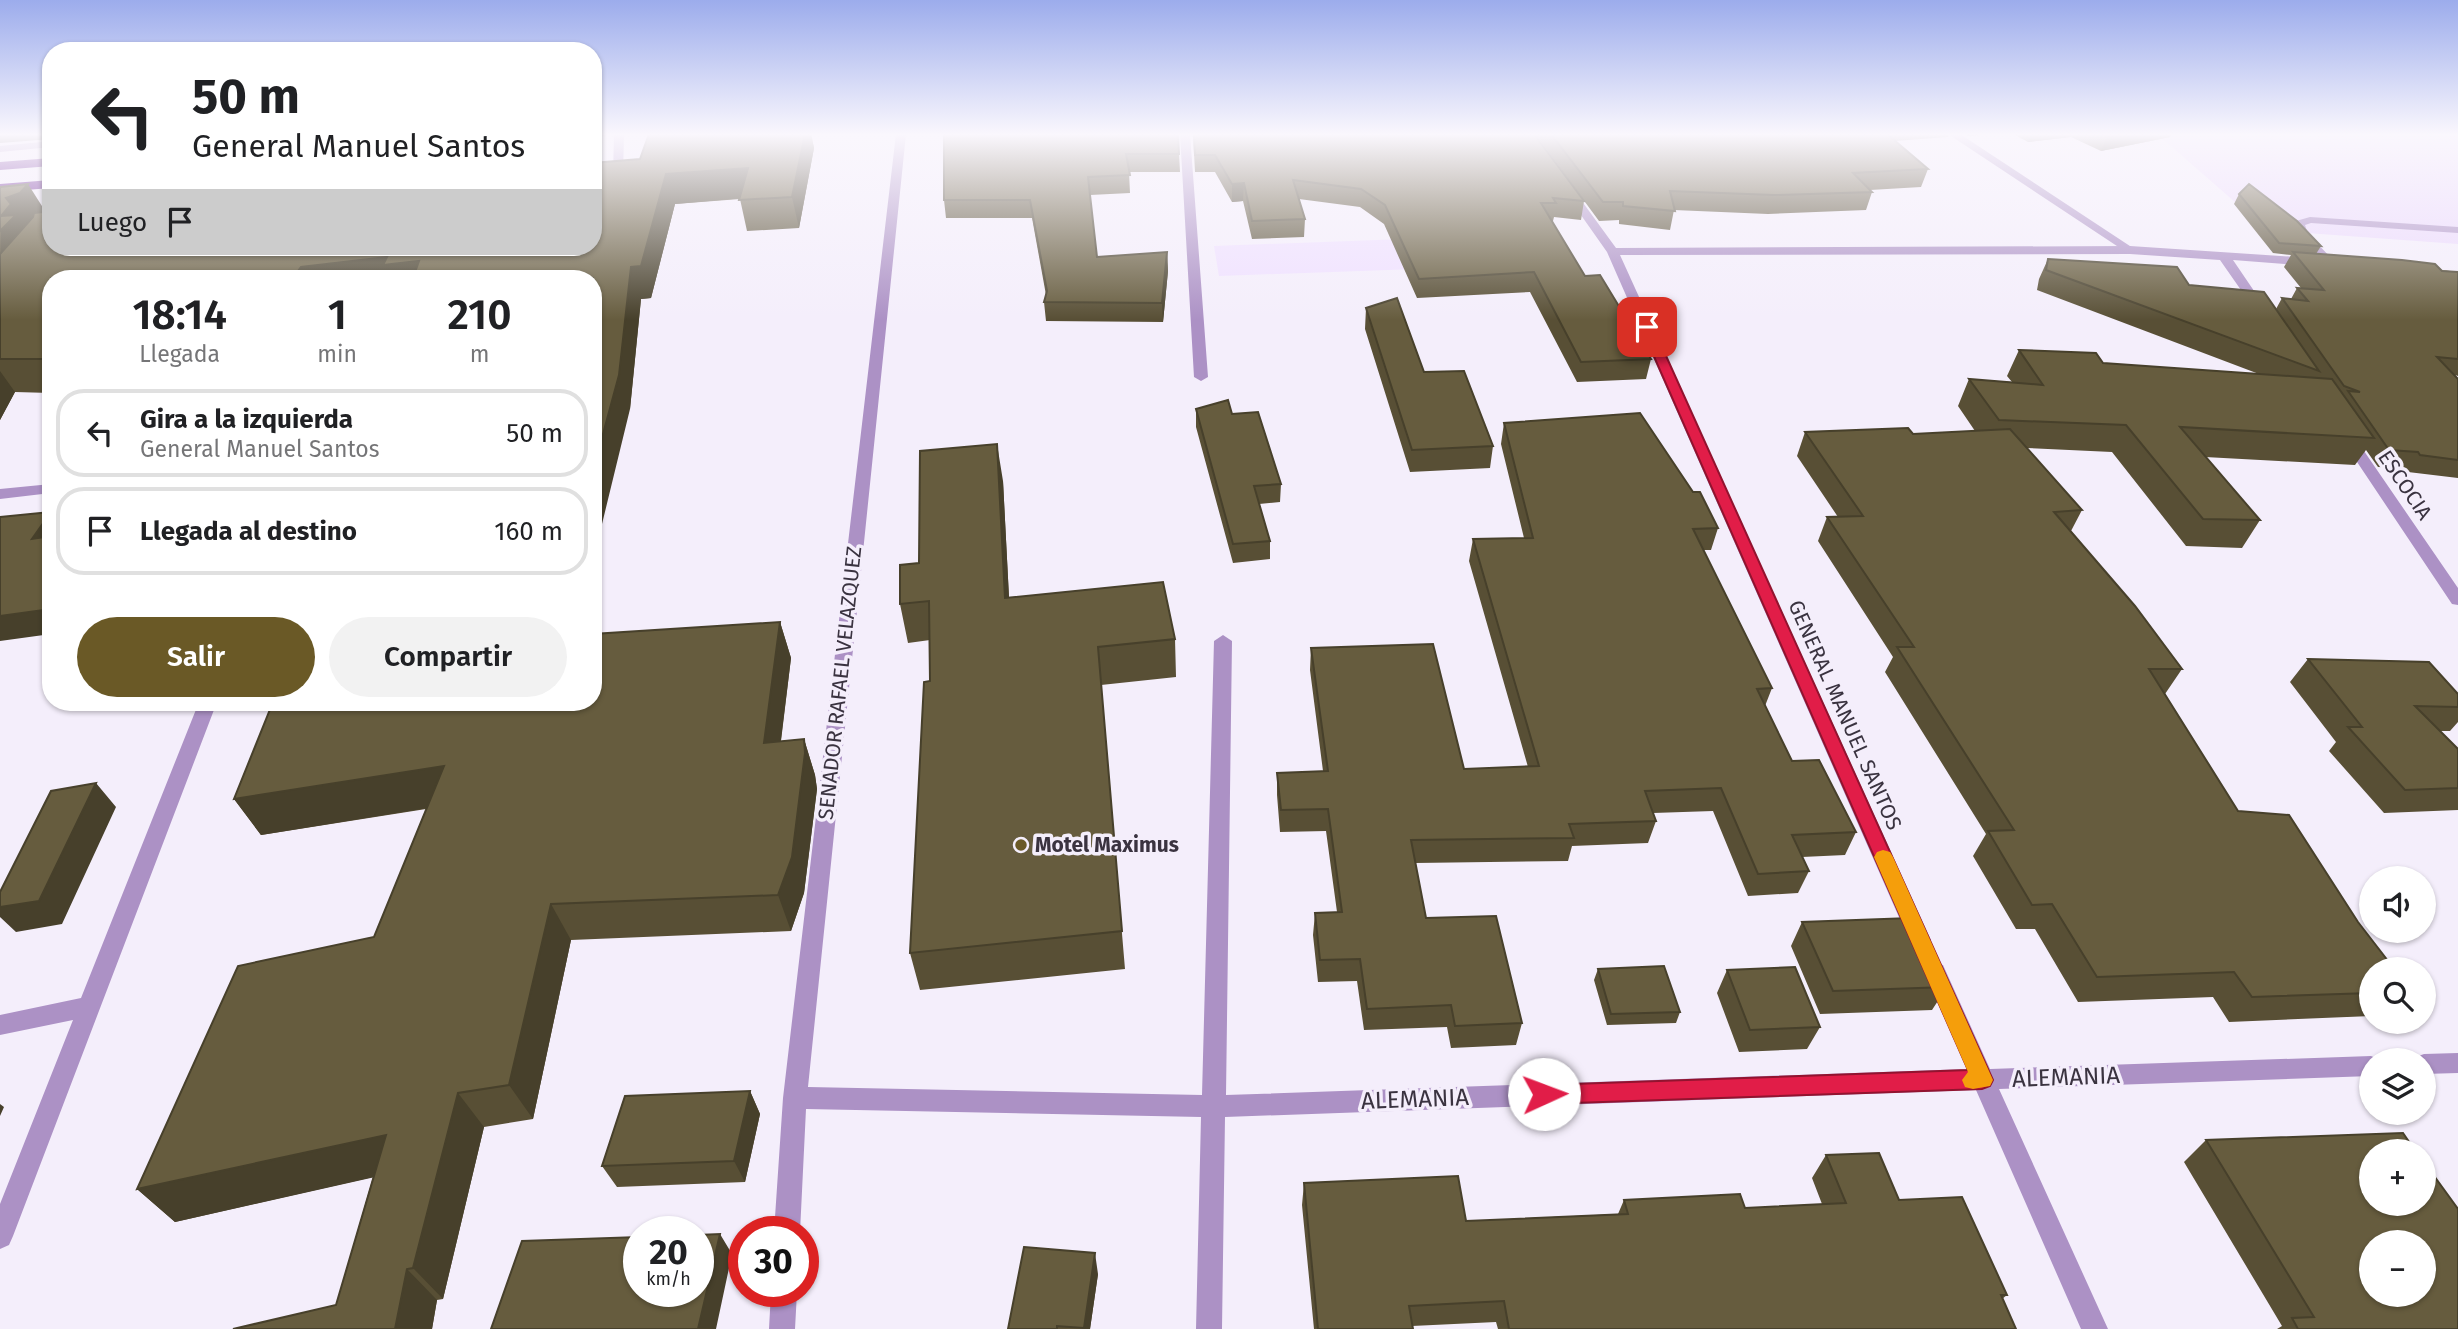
<!DOCTYPE html>
<html lang="es">
<meta charset="utf-8">
<style>
body{margin:0;font-family:"Fira Sans",sans-serif;background:#f2f2f2;color:#202124;height:100vh;display:flex;flex-direction:column;font-size:26px;white-space:nowrap}
*{box-sizing:border-box;margin:0}
p{font-size:23px;color:#757577}
.icon{flex:none;width:38px;height:38px;fill:none;stroke:currentColor;stroke-width:2;stroke-linecap:round;stroke-linejoin:round}
.map{position:relative;flex:1;overflow:hidden}
.drawer{position:absolute;left:42px;top:270px;width:560px;height:441px;display:flex;flex-direction:column;background:#fff;border-radius:28px;box-shadow:0 2px 5px #0004}
.drawer>*{flex:none}
.top-card{position:absolute;left:42px;top:42px;width:560px;height:214px;border-radius:28px;box-shadow:0 2px 5px #0004;background:#fff;color:#202124;overflow:hidden}
.buttons{position:absolute;left:2359px;top:866px;display:grid;gap:14px}
.buttons a{display:grid;place-items:center;width:77px;height:77px;border-radius:50%;background:#fff;box-shadow:0 2px 5px #0004;font-size:35px}
.speed{position:absolute;left:623px;top:1216px;display:flex;gap:14px;font-size:35px;font-weight:700;text-align:center}
.speed>*{display:grid;place-content:center;width:91px;height:91px;border-radius:50%;background:#fff;box-shadow:0 2px 5px #0004;line-height:1}
.speed small{font-size:18px;font-weight:400}
.speed .limit{border:10px solid #d22;background:#fff;color:#111}
.pin{position:absolute;display:grid;place-items:center;width:60px;height:60px;color:#fff;margin:-30px;border-radius:14px;box-shadow:0 4px 10px #0006}
.me{position:absolute;width:77px;margin:-38px;rotate:88deg;stroke-linejoin:round;filter:drop-shadow(0 0 5px #0008)}
.turn{display:flex;align-items:center;gap:24px;height:147px;padding:0 35px;font-size:32px}
.turn .icon{width:91px;height:91px;stroke-width:2.5}
.turn b{display:block;font-size:49px;line-height:60px}
.then{display:flex;align-items:center;height:66px;padding:0 35px;background:#0003;gap:14px;font-size:26px}
.eta{display:flex;justify-content:space-evenly;align-items:center;height:119px;text-align:center}
.eta b{font-size:42px;font-weight:600;line-height:49px}
.action{display:flex;gap:14px;margin-top:auto;padding:14px 35px}
.action a{flex:1;height:80px;border-radius:42px;background:#6a5926;color:#fff;font-size:28px;font-weight:600;line-height:80px;text-align:center}
.action a+a{background:#f2f2f2;color:#202124}
ul{padding:0;list-style:none}
li{display:flex;align-items:center;gap:21px;height:88px;margin:0 14px 10px;padding:0 21px;border:4px solid #e0e0e0;border-radius:28px}
li div{flex:1}
li b{display:block;font-size:26px}
li em{font-style:normal}
.map>svg:first-child{display:block}
.built{fill:#efe0ff}
.green{fill:#ebd9fc}
.lines{fill:none;stroke-linecap:round;stroke-linejoin:round}
.lane{fill:#ac91c5;fill-rule:evenodd}
.street{fill:#ac91c5;fill-rule:evenodd}
.highway{fill:#5e108b;fill-rule:evenodd}
.wall{fill:#584f35}
.shaded-wall{fill:#47402b}
.building{fill:#665c3e;stroke:#47402b;stroke-width:2;fill-rule:evenodd}
.route{fill:#e11d48;stroke:#92132f;stroke-width:2}
.slow{fill:#f59e0b}
.poi-dot{fill:#6a5926;stroke:#f4eefb;stroke-width:2.5}
.labels{text-anchor:middle;dominant-baseline:central;stroke-width:7;stroke-linejoin:round;paint-order:stroke}
.street-label{font-size:21px;fill:#3a3340;stroke:#f4eefb}
.poi-label{font-size:21px;font-weight:bold;fill:#3a3340;stroke:#f4eefb;text-anchor:start}
.near-street-label{font-size:24px;fill:#3a3340;stroke:#f4eefb}
</style>
<div class="map">
<svg width="2458" height="1329" viewBox="0 0 2458 1329">
<rect width="100%" height="100%" fill="#f4eefb"/>
<!-- built -->
<path class="built" d="M 1404,239 L 1416,269 L 1219,276 L 1214,246 Z"/>
<!-- green -->
<path class="green" d="M 2157,134 L 2458,134 L 2458,244 L 2267,230 Z"/>
<g class="lines">
<!-- lane -->
<path class="lane" d="M 614,134 L 624,134 L 623,176 L 618,179 L 613,176 Z
M 1948,134 L 1960,134 L 2136,250 L 2126,252 Z
M 51,141 L 51,147 L 0,152 L 0,146 Z
M 2310,217 L 2458,227 L 2458,233 L 2311,223 L 2305,225 L 2308,234 L 2336,263 L 2330,267 L 2299,238 L 2292,227 L 2296,221 Z"/>
<!-- street -->
<path class="street" d="M 896,134 L 906,134 L 808,1087 L 1202,1095 L 1214,641 L 1223,635 L 1232,641 L 1226,1095 L 1967,1069 L 1924,972 L 1927,965 L 1935,963 L 1943,965 L 1990,1069 L 2371,1056 L 2380,1060 L 2371,1060 L 2371,1076 L 1999,1089 L 2108,1329 L 2081,1329 L 1976,1090 L 1225,1117 L 1222,1329 L 1196,1329 L 1201,1117 L 806,1109 L 800,1232 L 774,1232 L 783,1098 Z
M 1180,134 L 1190,134 L 1208,377 L 1201,381 L 1194,377 Z
M 1565,189 L 1573,189 L 1616,248 L 2130,246 L 2311,258 L 2317,262 L 2311,266 L 2233,260 L 2267,310 L 2261,314 L 2257,313 L 2220,260 L 2130,254 L 1620,255 L 1931,940 L 1928,946 L 1920,949 L 1912,946 L 1909,940 L 1607,252 L 1564,191 Z
M 2348,434 L 2353,435 L 2458,588 L 2458,605 L 2452,604 L 2341,438 Z
M 51,484 L 51,493 L 0,499 L 0,489 Z
M 199,702 L 217,702 L 13,1236 L 9,1245 L 0,1249 L 0,1204 L 73,1020 L 0,1035 L 0,1015 L 81,998 Z
M 2458,1053 L 2458,1073 L 2424,1074 L 2424,1060 L 2414,1060 L 2416,1057 L 2424,1054 Z
M 771,1292 L 797,1292 L 795,1329 L 769,1329 Z"/>
<!-- highway -->
<path class="highway" d="M 593,134 L 610,134 L 593,139 Z
M 51,158 L 51,166 L 0,170 L 0,162 Z
M 51,180 L 51,188 L 0,192 L 0,184 Z"/>
</g>
<!-- wall -->
<path class="wall" d="M 649,134 L 811,134 L 814,148 L 799,228 L 747,231 L 740,199 L 675,204 L 651,298 L 641,299 L 630,409 L 593,278 L 51,278 L 51,393 L 15,392 L 0,420 L 0,187 L 45,212 L 51,247 L 593,247 L 640,159 Z
M 1178,134 L 1180,172 L 1129,172 L 1130,193 L 1090,195 L 1097,257 L 1167,252 L 1168,271 L 1163,322 L 1046,321 L 1044,302 L 1046,295 L 1032,218 L 946,218 L 944,200 Z
M 1193,134 L 1534,134 L 1584,201 L 1581,220 L 1554,217 L 1553,221 L 1552,221 L 1585,276 L 1651,359 L 1646,379 L 1577,382 L 1530,292 L 1417,298 L 1384,224 L 1360,207 L 1299,199 L 1305,219 L 1304,237 L 1252,239 L 1243,201 L 1232,202 L 1215,172 L 1195,172 Z
M 1535,134 L 1949,134 L 1948,137 L 1895,141 L 1928,169 L 1921,187 L 1870,190 L 1872,192 L 1866,210 L 1768,214 L 1674,210 L 1670,230 L 1619,224 L 1619,220 L 1599,221 Z
M 1965,134 L 1997,134 L 1968,136 Z
M 2013,134 L 2171,134 L 2170,137 L 2101,151 L 2071,137 L 2028,142 Z
M 2239,194 L 2321,246 L 2316,254 L 2458,272 L 2458,376 L 2455,375 L 2458,379 L 2458,478 L 2408,472 L 2406,468 L 2378,467 L 2366,450 L 2355,465 L 2205,457 L 2260,520 L 2242,548 L 2186,546 L 2112,452 L 2027,448 L 2082,510 L 2071,531 L 2182,669 L 2165,694 L 2238,811 L 2371,970 L 2371,1016 L 2229,1022 L 2213,997 L 2078,1002 L 2035,929 L 2016,929 L 1973,856 L 1986,834 L 1885,672 L 1893,657 L 1818,541 L 1827,517 L 1838,517 L 1797,456 L 1805,432 L 1913,434 L 1975,431 L 1958,406 L 1969,379 L 2012,382 L 2007,376 L 2019,350 L 2103,363 L 2259,374 L 2037,290 L 2039,279 L 2048,259 L 2189,285 L 2276,309 L 2282,298 L 2291,299 L 2297,288 L 2301,288 L 2284,267 L 2291,255 L 2273,253 L 2234,204 Z
M 1366,308 L 1424,372 L 1493,446 L 1490,468 L 1410,472 L 1365,329 Z
M 1196,409 L 1232,414 L 1281,484 L 1280,502 L 1259,504 L 1270,541 L 1270,559 L 1233,563 L 1196,427 Z
M 1504,423 L 1693,492 L 1718,528 L 1711,550 L 1703,550 L 1772,688 L 1765,706 L 1792,761 L 1856,832 L 1845,855 L 1802,857 L 1809,871 L 1798,893 L 1748,896 L 1713,811 L 1653,813 L 1656,821 L 1648,843 L 1572,846 L 1568,861 L 1415,863 L 1426,918 L 1522,1023 L 1516,1045 L 1451,1048 L 1447,1027 L 1364,1030 L 1357,981 L 1318,982 L 1313,935 L 1315,913 L 1337,912 L 1326,831 L 1280,832 L 1277,795 L 1277,773 L 1323,771 L 1310,670 L 1311,648 L 1464,769 L 1528,767 L 1469,561 L 1473,539 L 1524,538 L 1501,444 Z
M 1003,481 L 1009,598 L 1175,639 L 1176,677 L 1101,685 L 1125,969 L 920,990 L 910,953 L 930,681 L 930,640 L 908,643 L 900,604 L 919,563 Z
M 780,622 L 791,658 L 781,741 L 804,739 L 815,775 L 817,789 L 804,893 L 791,931 L 571,940 L 533,1119 L 484,1127 L 443,1299 L 437,1300 L 432,1329 L 233,1329 L 336,1305 L 373,1177 L 175,1222 L 137,1189 L 374,937 L 426,809 L 261,835 L 234,799 Z
M 2308,659 L 2458,694 L 2458,722 L 2450,731 L 2440,731 L 2458,749 L 2458,810 L 2384,813 L 2329,751 L 2336,742 L 2290,682 Z
M 1802,922 L 1947,987 L 1932,1010 L 1820,1014 L 1791,946 Z
M 1598,969 L 1680,1012 L 1676,1023 L 1607,1025 L 1594,980 Z
M 1727,970 L 1820,1027 L 1807,1049 L 1739,1052 L 1717,993 Z
M 750,1091 L 760,1114 L 745,1182 L 617,1187 L 602,1166 Z
M 2206,1140 L 2458,1329 L 2277,1329 L 2282,1326 L 2184,1162 Z
M 1826,1155 L 1899,1200 L 2007,1295 L 2002,1299 L 2016,1329 L 1498,1329 L 1496,1322 L 1412,1326 L 1413,1329 L 1314,1329 L 1302,1205 L 1304,1183 L 1466,1221 L 1618,1214 L 1624,1200 L 1745,1208 L 1822,1204 L 1812,1178 Z
M 1098,1274 L 1090,1329 L 1008,1329 Z"/>
<!-- shaded-wall -->
<path class="shaded-wall" d="M 0,134 L 51,134 L 51,139 L 0,143 Z
M 805,134 L 811,134 L 814,148 L 799,228 L 792,197 Z
M 2031,134 L 2072,134 L 2071,137 L 2028,142 Z
M 2108,134 L 2171,134 L 2170,137 L 2101,151 Z
M 748,168 L 756,197 L 675,204 L 651,298 L 641,299 L 630,409 L 593,561 L 593,471 L 631,267 L 666,174 Z
M 1244,183 L 1243,201 L 1232,202 L 1232,184 Z
M 28,184 L 47,214 L 0,286 L 1,216 L 6,198 Z
M 352,247 L 378,247 L 387,257 L 419,261 L 427,278 L 293,278 L 301,267 L 352,249 Z
M 1167,252 L 1168,271 L 1163,322 L 1162,303 Z
M 0,371 L 15,392 L 0,420 Z
M 997,444 L 1003,481 L 1011,636 L 1005,598 Z
M 51,512 L 51,557 L 32,539 Z
M 51,609 L 51,634 L 0,641 L 0,616 Z
M 780,622 L 791,658 L 776,779 L 764,743 Z
M 804,739 L 815,775 L 817,789 L 804,893 L 791,931 L 778,895 Z
M 444,766 L 465,802 L 261,835 L 234,799 Z
M 96,783 L 116,807 L 62,924 L 16,932 L 0,917 L 0,907 Z
M 551,904 L 571,940 L 533,1119 L 509,1085 Z
M 750,1091 L 760,1114 L 745,1182 L 734,1161 Z
M 458,1093 L 484,1127 L 443,1299 L 413,1268 Z
M 0,1104 L 4,1107 L 0,1116 Z
M 386,1135 L 415,1168 L 175,1222 L 137,1189 Z
M 720,1234 L 732,1254 L 716,1329 L 698,1329 Z
M 1095,1253 L 1098,1274 L 1090,1329 L 1084,1329 Z
M 407,1269 L 437,1300 L 432,1329 L 395,1329 Z"/>
<!-- building -->
<path class="building" d="M 649,134 L 805,134 L 792,197 L 739,200 L 748,168 L 666,174 L 641,266 L 631,267 L 619,375 L 593,471 L 593,278 L 531,278 L 531,277 L 515,278 L 413,278 L 419,261 L 383,265 L 387,257 L 301,267 L 293,278 L 51,278 L 51,359 L 0,359 L 0,254 L 33,217 L 34,213 L 51,211 L 51,247 L 352,247 L 352,249 L 368,247 L 593,247 L 593,163 L 640,159 Z
M 944,134 L 1178,134 L 1179,154 L 1126,154 L 1130,175 L 1088,177 L 1097,257 L 1167,252 L 1162,303 L 1044,302 L 1047,291 L 1030,200 L 944,200 Z
M 1194,134 L 1534,134 L 1584,201 L 1553,198 L 1556,203 L 1541,203 L 1585,276 L 1600,275 L 1651,359 L 1581,362 L 1534,272 L 1419,279 L 1385,205 L 1361,189 L 1293,180 L 1305,219 L 1252,221 L 1244,183 L 1232,184 L 1215,155 L 1195,155 Z
M 1551,134 L 1887,134 L 1928,169 L 1853,173 L 1872,192 L 1774,195 L 1670,191 L 1675,211 L 1623,206 L 1623,202 L 1603,202 Z
M 28,184 L 20,193 L 6,198 L 11,204 L 1,216 L 16,215 L 0,231 L 0,187 Z
M 2249,184 L 2297,221 L 2321,246 L 2279,243 L 2239,194 Z
M 2293,252 L 2402,260 L 2435,264 L 2442,271 L 2458,272 L 2458,359 L 2437,357 L 2458,379 L 2458,460 L 2420,455 L 2418,452 L 2389,450 L 2348,391 L 2360,392 L 2344,386 L 2282,298 L 2308,301 L 2297,288 L 2324,290 Z
M 2048,259 L 2177,267 L 2189,285 L 2264,292 L 2319,371 L 2046,270 Z
M 1397,298 L 1424,372 L 1464,371 L 1493,446 L 1412,450 L 1366,308 Z
M 2019,350 L 2096,353 L 2103,363 L 2332,379 L 2374,438 L 2180,427 L 2260,520 L 2203,519 L 2126,425 L 1999,420 L 1969,379 L 2043,385 Z
M 1228,400 L 1232,414 L 1258,412 L 1281,484 L 1254,486 L 1270,541 L 1233,544 L 1196,409 Z
M 1640,413 L 1693,492 L 1700,492 L 1718,528 L 1693,529 L 1772,688 L 1757,689 L 1792,761 L 1819,760 L 1856,832 L 1792,835 L 1809,871 L 1758,874 L 1721,788 L 1645,791 L 1656,821 L 1569,824 L 1574,838 L 1411,840 L 1426,918 L 1496,916 L 1522,1023 L 1455,1026 L 1451,1005 L 1367,1009 L 1360,959 L 1320,960 L 1315,913 L 1342,912 L 1328,809 L 1281,810 L 1277,773 L 1328,771 L 1311,648 L 1433,644 L 1464,769 L 1539,766 L 1473,539 L 1533,538 L 1504,423 Z
M 1908,428 L 1913,434 L 2010,429 L 2082,510 L 2054,512 L 2135,606 L 2182,669 L 2149,669 L 2238,811 L 2289,815 L 2358,922 L 2395,970 L 2371,970 L 2371,993 L 2252,997 L 2234,972 L 2097,977 L 2052,904 L 2032,905 L 1988,831 L 2014,830 L 1897,647 L 1914,647 L 1827,517 L 1863,516 L 1805,432 Z
M 997,444 L 1005,598 L 1163,582 L 1175,639 L 1098,647 L 1122,931 L 910,953 L 924,682 L 930,681 L 929,601 L 900,604 L 900,565 L 919,563 L 920,451 Z
M 51,512 L 32,539 L 51,536 L 51,609 L 0,616 L 0,517 Z
M 780,622 L 764,743 L 804,739 L 805,753 L 792,857 L 778,895 L 551,904 L 509,1085 L 458,1093 L 413,1268 L 407,1269 L 395,1329 L 233,1329 L 336,1305 L 386,1135 L 137,1189 L 238,966 L 374,937 L 444,766 L 234,799 L 273,702 L 593,702 L 593,634 Z
M 2308,659 L 2429,662 L 2458,694 L 2458,707 L 2415,706 L 2458,749 L 2458,788 L 2405,790 L 2348,727 L 2362,727 Z
M 96,783 L 39,901 L 0,907 L 0,892 L 51,791 Z
M 1911,918 L 1947,987 L 1833,991 L 1802,922 Z
M 1664,966 L 1680,1012 L 1611,1014 L 1598,969 Z
M 1795,967 L 1820,1027 L 1750,1030 L 1727,970 Z
M 750,1091 L 734,1161 L 602,1166 L 625,1096 Z
M 2403,1133 L 2416,1152 L 2371,1152 L 2371,1204 L 2424,1204 L 2424,1162 L 2458,1209 L 2458,1329 L 2298,1329 L 2292,1318 L 2314,1317 L 2206,1140 ZM 2371,1242 L 2424,1242 L 2424,1295 L 2371,1295 Z
M 1879,1153 L 1899,1200 L 1962,1197 L 2007,1295 L 2001,1295 L 2016,1329 L 1509,1329 L 1504,1301 L 1409,1306 L 1413,1329 L 1318,1329 L 1304,1183 L 1458,1176 L 1466,1221 L 1628,1214 L 1624,1200 L 1740,1194 L 1745,1208 L 1846,1203 L 1826,1155 Z
M 720,1234 L 698,1329 L 491,1329 L 522,1241 L 639,1237 L 639,1292 L 698,1292 L 698,1235 Z
M 1024,1247 L 1095,1253 L 1084,1328 L 1057,1326 L 1057,1329 L 1008,1329 Z"/>
<!-- sky -->
<linearGradient id="sky" x2="0" y2="1"><stop stop-color="#9cacec"/><stop offset="0.42" stop-color="#faf7fd"/><stop offset="1" stop-color="#faf7fd" stop-opacity="0"/></linearGradient>
<rect width="2458" height="320" fill="url(#sky)"/>
<!-- route -->
<path class="route" d="M 1647,323 L 1653,327 L 1993,1080 L 1990,1086 L 1982,1089 L 1544,1104 L 1536,1101 L 1533,1094 L 1536,1088 L 1544,1085 L 1968,1070 L 1641,327 Z"/>
<!-- slow -->
<path class="slow" d="M 1883,850 L 1890,852 L 1893,857 L 1993,1080 L 1990,1086 L 1973,1089 L 1965,1087 L 1962,1080 L 1968,1072 L 1874,857 L 1877,852 Z"/>
<!-- markers -->
<circle class="poi-dot" cx="1021" cy="845" r="7"/>
<g class="labels">
<!-- street labels -->
<g class="street-label">
<text transform="translate(2405 485) rotate(56)">ESCOCIA</text>
<text transform="translate(840 683) rotate(-84)">SENADOR RAFAEL VELAZQUEZ</text>
<text transform="translate(1845 715) rotate(66)">GENERAL MANUEL SANTOS</text>
</g>
<!-- poi labels -->
<g class="poi-label">
<text x="1035" y="845">Motel Maximus</text>
</g>
<!-- near-street labels -->
<g class="near-street-label">
<text transform="translate(2066 1077) rotate(-2)">ALEMANIA</text>
<text transform="translate(1415 1099) rotate(-2)">ALEMANIA</text>
</g>
</g>
</svg>
<div class="buttons">
<a><svg class="icon" aria-label="sound" viewBox="0 0 24 24"><path d="M4 9h4l5-4v14l-5-4H4zM17 9q2 3 0 6"/></svg></a>
<a><svg class="icon" aria-label="search" viewBox="0 0 24 24"><circle cx="10" cy="10" r="6"/><path d="M15 15l6 6"/></svg></a>
<a><svg class="icon" aria-label="layers" viewBox="0 0 24 24"><path d="M12 4l9 5-9 5-9-5zM3 14l9 5 9-5"/></svg></a>
<a>+</a>
<a>−</a>
</div>
<div class="speed"><div>20<small>km/h</small></div><div class="limit">30</div></div>
<div class="pin" style="left:1647px;top:327px;background:#d93025"><svg class="icon" aria-label="arrive" viewBox="0 0 24 24"><path d="M6 21V4h12l-3 4 3 4H6"/></svg></div>
<svg class="me" style="left:1544px;top:1094px" viewBox="-20 -20 40 40"><circle r="19" fill="#fff"/><path d="M0-13L10 11 0 6-10 11z" fill="#e11d48"/></svg>
<div class="top-card">
<div class="turn"><svg class="icon" aria-label="left" viewBox="0 0 24 24"><path d="M17 20v-9H6M10 6l-5 5 5 5"/></svg><div><b>50 m</b>General Manuel Santos</div></div>
<div class="then">Luego<svg class="icon" aria-label="arrive" viewBox="0 0 24 24"><path d="M6 21V4h12l-3 4 3 4H6"/></svg></div>
</div>
<section class="drawer">
<div class="eta">
<div><b>18:14</b><p>Llegada</p></div>
<div><b>1</b><p>min</p></div>
<div><b>210</b><p>m</p></div>
</div>
<ul>
<li><svg class="icon" aria-label="left" viewBox="0 0 24 24"><path d="M17 20v-9H6M10 6l-5 5 5 5"/></svg><div><b>Gira a la izquierda</b><p>General Manuel Santos</p></div><em>50 m</em></li>
<li><svg class="icon" aria-label="arrive" viewBox="0 0 24 24"><path d="M6 21V4h12l-3 4 3 4H6"/></svg><div><b>Llegada al destino</b></div><em>160 m</em></li>
</ul>
<div class="action"><a>Salir</a><a>Compartir</a></div>
</section>
</div>
